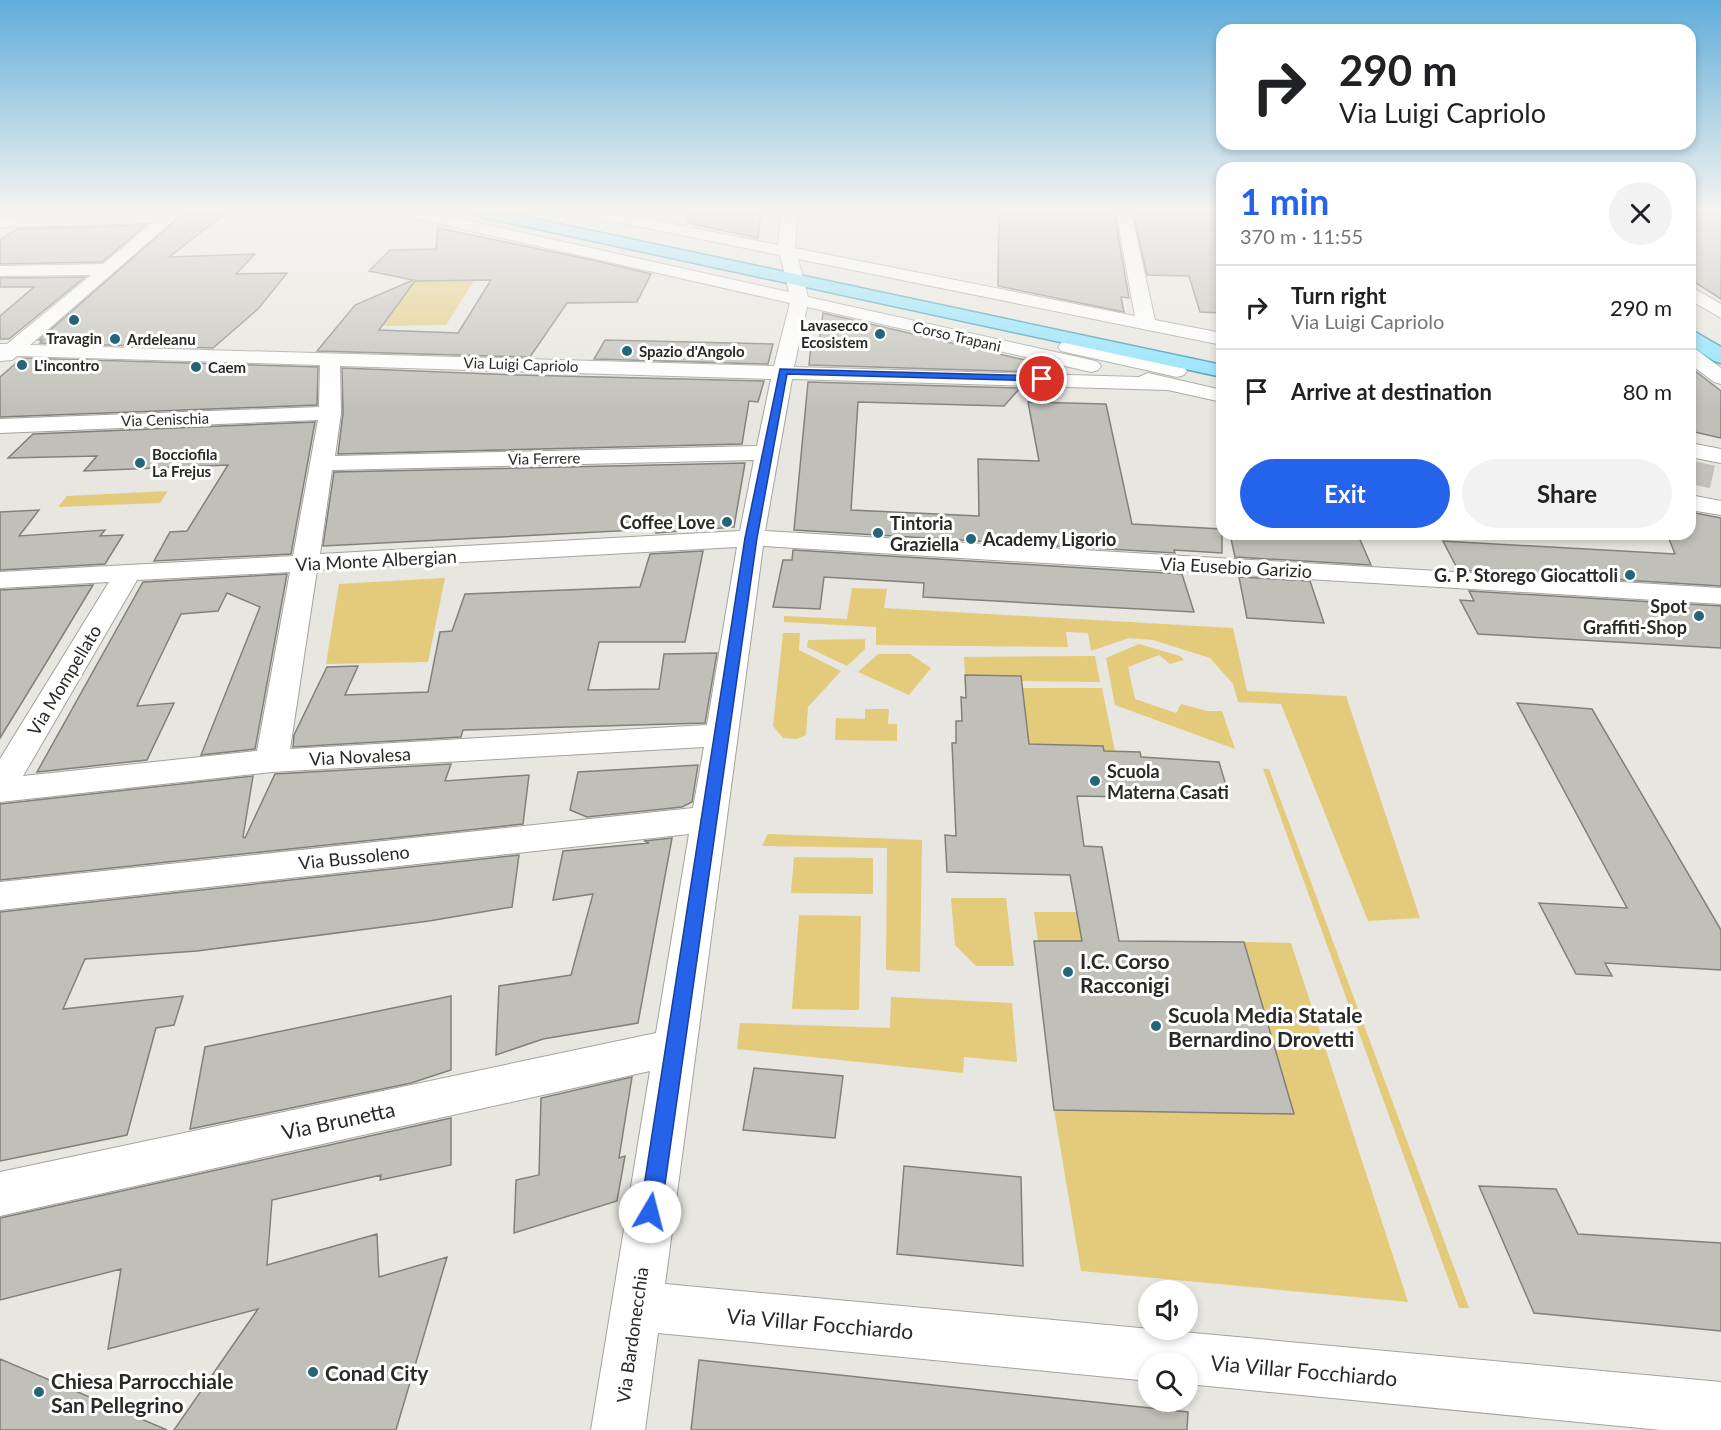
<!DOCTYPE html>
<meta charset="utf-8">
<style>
body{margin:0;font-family:Lato,sans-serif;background:#f2f2f2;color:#202124;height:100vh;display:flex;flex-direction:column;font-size:22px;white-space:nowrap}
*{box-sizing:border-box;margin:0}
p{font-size:20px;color:#757577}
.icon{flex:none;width:33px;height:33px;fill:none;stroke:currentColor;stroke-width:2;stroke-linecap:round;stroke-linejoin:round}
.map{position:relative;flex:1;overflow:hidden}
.details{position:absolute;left:1216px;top:162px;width:480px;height:378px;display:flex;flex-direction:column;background:#fff;border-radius:18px;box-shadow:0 3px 9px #0003}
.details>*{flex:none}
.guide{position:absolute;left:1216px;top:24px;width:480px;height:126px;border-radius:18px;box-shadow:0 3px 9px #0003;background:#fff;color:#202124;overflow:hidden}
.controls{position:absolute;left:1138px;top:1280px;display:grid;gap:12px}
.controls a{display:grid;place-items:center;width:60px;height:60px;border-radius:50%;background:#fff;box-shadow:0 3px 9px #0003;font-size:30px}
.pin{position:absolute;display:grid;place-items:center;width:51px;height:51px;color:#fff;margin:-26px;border:3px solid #fff;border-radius:50%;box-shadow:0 2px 6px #0007}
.me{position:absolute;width:66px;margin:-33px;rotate:8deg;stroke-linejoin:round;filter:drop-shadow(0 0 4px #0008)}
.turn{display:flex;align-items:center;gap:21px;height:126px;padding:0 24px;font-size:27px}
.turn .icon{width:78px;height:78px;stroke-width:2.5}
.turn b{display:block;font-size:42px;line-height:51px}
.round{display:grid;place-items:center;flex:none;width:63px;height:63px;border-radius:32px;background:#f2f2f2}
.head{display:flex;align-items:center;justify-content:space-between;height:102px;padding:0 24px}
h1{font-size:36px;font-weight:700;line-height:45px;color:#2563eb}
.action{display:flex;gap:12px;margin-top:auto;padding:12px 24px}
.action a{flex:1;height:69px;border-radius:36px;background:#2563eb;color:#fff;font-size:24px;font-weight:700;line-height:69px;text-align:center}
.action a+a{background:#f2f2f2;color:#202124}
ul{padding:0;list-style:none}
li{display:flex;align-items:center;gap:18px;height:84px;padding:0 24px;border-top:2px solid #e0e0e0}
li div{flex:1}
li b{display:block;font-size:22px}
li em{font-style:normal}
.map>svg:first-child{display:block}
.green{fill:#e4ca7b}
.building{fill:#c1bfb9;stroke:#82807a;stroke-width:1.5;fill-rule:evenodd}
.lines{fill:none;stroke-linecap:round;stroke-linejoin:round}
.major-tunnel{stroke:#c2c0bb;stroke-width:23;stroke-dasharray:23 12;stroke-linecap:butt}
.minor-casing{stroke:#a5a39d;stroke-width:2}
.major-casing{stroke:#3496b2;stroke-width:3}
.minor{fill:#fff;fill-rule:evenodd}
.major{fill:#89e3fe;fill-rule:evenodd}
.route{fill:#2563eb;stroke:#184099;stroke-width:1.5}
.poi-dot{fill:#25657a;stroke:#fff;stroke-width:2}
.labels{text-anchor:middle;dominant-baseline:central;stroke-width:6;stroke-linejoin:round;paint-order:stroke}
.far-poi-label{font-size:15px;font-weight:bold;fill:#292926;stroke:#fff;text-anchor:start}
.far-street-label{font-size:15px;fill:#292926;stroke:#fff}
.poi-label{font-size:18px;font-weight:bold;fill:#292926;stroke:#fff;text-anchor:end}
.street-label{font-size:18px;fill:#292926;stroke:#fff}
.near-poi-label{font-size:21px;font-weight:bold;fill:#292926;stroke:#fff;text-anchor:start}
.near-street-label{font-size:21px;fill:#292926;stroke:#fff}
</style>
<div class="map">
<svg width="1721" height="1430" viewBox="0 0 1721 1430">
<rect width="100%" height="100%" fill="#e8e6e0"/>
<!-- green -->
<path class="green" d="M 415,281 L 474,281 L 446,325 L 383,326 Z
M 168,491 L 160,503 L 58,507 L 67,496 Z
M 445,578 L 428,662 L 326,664 L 339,584 Z
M 852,588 L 887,589 L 884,608 L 1233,628 L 1247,691 L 1346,696 L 1420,918 L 1368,921 L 1281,704 L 1238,702 L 1233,684 L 1210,658 L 1153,640 L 1129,638 L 1091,651 L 1088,633 L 1066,632 L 1068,647 L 876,645 L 876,627 L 784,622 L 784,616 L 847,619 Z
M 783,633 L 800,633 L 799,650 L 841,671 L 808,707 L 806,735 L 797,739 L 783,738 L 773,726 Z
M 865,639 L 865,649 L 847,666 L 807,647 L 808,640 Z
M 1139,644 L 1180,656 L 1184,660 L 1170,664 L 1159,655 L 1128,667 L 1135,699 L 1176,713 L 1181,704 L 1207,711 L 1222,711 L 1235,749 L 1115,705 L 1106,658 Z
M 878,654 L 910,654 L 931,668 L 909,695 L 858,672 Z
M 1095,656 L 1100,682 L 1022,681 L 1021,676 L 965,675 L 964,657 Z
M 1022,688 L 1102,688 L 1115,751 L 1104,751 L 1103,746 L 1070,745 L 1030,753 Z
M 865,709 L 889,709 L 888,724 L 897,724 L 897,741 L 835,740 L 836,718 L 865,719 Z
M 1263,769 L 1269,769 L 1469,1308 L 1459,1308 Z
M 768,834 L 922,840 L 920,972 L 886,970 L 887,848 L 762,846 Z
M 794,857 L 873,858 L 873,894 L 791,893 Z
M 951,898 L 1006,898 L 1014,966 L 976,966 L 955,945 Z
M 1034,912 L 1076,912 L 1082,941 L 1038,941 Z
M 799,915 L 861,916 L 859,1010 L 792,1009 Z
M 1244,942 L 1291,943 L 1408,1302 L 1081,1271 L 1054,1110 L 1293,1113 Z
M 891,997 L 1012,1003 L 1017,1062 L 964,1057 L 963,1073 L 737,1049 L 740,1023 L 890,1028 Z"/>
<!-- building -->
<path class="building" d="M 185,212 L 227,212 L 169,257 L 255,254 L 236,274 L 287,273 L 258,309 L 213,348 L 40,343 L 43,340 L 39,340 Z
M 688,212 L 761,212 L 758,238 L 687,223 Z
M 999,212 L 1114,212 L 1129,298 L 1121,297 L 1124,312 L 998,286 Z
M 1133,212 L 1222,213 L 1222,313 L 1200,312 L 1189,276 L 1147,275 Z
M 1690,212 L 1721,212 L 1721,299 L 1690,279 Z
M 146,225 L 102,262 L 0,264 L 0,240 L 17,229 Z
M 438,228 L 592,260 L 651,274 L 637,302 L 567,303 L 530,357 L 317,351 L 355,305 L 413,280 L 369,271 L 390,250 L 436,249 ZM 491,280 L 458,333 L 379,330 L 415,281 Z
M 85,277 L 9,339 L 0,339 L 0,316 L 34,287 L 0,287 L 0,278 Z
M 823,313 L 1016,358 L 1041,363 L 1034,372 L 809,365 L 811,345 L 819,345 Z
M 605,340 L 773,344 L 768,364 L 594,359 Z
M 22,358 L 318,367 L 317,405 L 0,417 L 0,377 Z
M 1690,367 L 1721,391 L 1721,438 L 1690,431 Z
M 342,368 L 518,375 L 764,381 L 758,402 L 749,401 L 742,444 L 338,454 L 343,413 Z
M 808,382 L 1020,388 L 1004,406 L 858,402 L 851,510 L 979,516 L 978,459 L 1039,461 L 1028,402 L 1106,404 L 1132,524 L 1222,529 L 1222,553 L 1174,550 L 1175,553 L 794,530 Z
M 315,422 L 291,554 L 154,561 L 170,532 L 187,531 L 228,465 L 84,471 L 97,456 L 8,458 L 33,434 Z
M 745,463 L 734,527 L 656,533 L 657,529 L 323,546 L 334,472 Z
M 39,510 L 19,536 L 105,530 L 100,536 L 123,535 L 105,564 L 0,570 L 0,512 Z
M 1690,512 L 1721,518 L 1721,586 L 1458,570 L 1443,541 L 1675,554 L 1667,534 L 1690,534 Z
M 1230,534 L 1358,535 L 1371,565 L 1235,557 Z
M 793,550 L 1182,574 L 1194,612 L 923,597 L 924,583 L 824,577 L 820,609 L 773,607 L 783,560 L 792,560 Z
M 703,551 L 685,642 L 599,642 L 588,690 L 659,689 L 664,654 L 717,653 L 705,723 L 463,730 L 461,737 L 293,747 L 294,735 L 327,667 L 358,666 L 345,695 L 428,692 L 440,632 L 452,631 L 465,594 L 640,587 L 650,554 Z
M 287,574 L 255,749 L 201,755 L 260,607 L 227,593 L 218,611 L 181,614 L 151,676 L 137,706 L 174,703 L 147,760 L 37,772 L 143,582 Z
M 1239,577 L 1310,581 L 1324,623 L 1247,618 Z
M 93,585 L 46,663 L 0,738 L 0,590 Z
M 1469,591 L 1721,606 L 1721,648 L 1478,634 L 1460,600 L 1474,601 Z
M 965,675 L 1021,676 L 1029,744 L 1103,746 L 1104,751 L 1140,752 L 1141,757 L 1219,762 L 1230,799 L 1077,796 L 1084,846 L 1102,847 L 1119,941 L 1244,942 L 1294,1114 L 1054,1110 L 1034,941 L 1082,941 L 1070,875 L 947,872 L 945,835 L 956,836 L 952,743 L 956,743 L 956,721 L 962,721 L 961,697 L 966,698 Z
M 1517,703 L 1592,709 L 1721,930 L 1721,970 L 1605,963 L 1612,976 L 1576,974 L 1539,903 L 1627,908 Z
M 451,764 L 445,781 L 529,775 L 523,824 L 0,880 L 0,804 L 253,776 L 243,837 L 245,838 L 275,774 Z
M 698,765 L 692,802 L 682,807 L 587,817 L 570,810 L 578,772 Z
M 672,838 L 638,1023 L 543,1039 L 496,1055 L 499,986 L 571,975 L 593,894 L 553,900 L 563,851 L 649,843 L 644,841 Z
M 519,855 L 512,907 L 429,921 L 197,951 L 85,959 L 63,1009 L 183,996 L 174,1025 L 156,1028 L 127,1135 L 0,1161 L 0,912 Z
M 451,996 L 451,1070 L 411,1083 L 190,1129 L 205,1047 Z
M 754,1068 L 843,1076 L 835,1138 L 743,1130 Z
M 632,1077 L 619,1158 L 625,1156 L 617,1201 L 514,1233 L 516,1180 L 539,1175 L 541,1098 Z
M 451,1118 L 451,1165 L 380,1180 L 381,1175 L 272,1200 L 267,1265 L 377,1234 L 379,1277 L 447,1257 L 396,1430 L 174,1430 L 258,1309 L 108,1349 L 121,1269 L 0,1300 L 0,1218 Z
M 904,1166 L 1021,1177 L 1023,1266 L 897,1254 Z
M 1479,1186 L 1556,1189 L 1578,1234 L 1721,1243 L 1721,1331 L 1534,1313 Z
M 0,1359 L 113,1407 L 167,1430 L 0,1430 Z
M 699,1360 L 1188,1412 L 1187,1430 L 691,1430 Z"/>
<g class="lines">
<!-- major-tunnel -->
<path class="major-tunnel" d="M 1690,472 L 1721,479"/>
<defs>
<path id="minor" d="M 183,212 L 30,345 L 774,366 L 790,303 L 410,217 L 402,212 L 429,212 L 789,292 L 780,255 L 591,217 L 583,212 L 613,212 L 778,245 L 782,212 L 797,212 L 795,248 L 1135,316 L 1116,212 L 1131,212 L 1155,320 L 1222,333 L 1222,345 L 798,259 L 808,297 L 1091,360 L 1098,362 L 1101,366 L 1098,370 L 1091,372 L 807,307 L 794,367 L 1139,377 L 1148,373 L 1222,390 L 1222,402 L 1168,390 L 792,379 L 765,531 L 1721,588 L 1721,604 L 763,546 L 665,1284 L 1721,1382 L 1721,1430 L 1661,1430 L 1188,1384 L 1188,1362 L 1149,1362 L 1149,1381 L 658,1333 L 645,1430 L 591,1430 L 650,1071 L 0,1216 L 0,1172 L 656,1033 L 689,834 L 0,910 L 0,882 L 693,808 L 704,747 L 272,772 L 0,802 L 0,759 L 109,582 L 0,588 L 0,572 L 293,556 L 318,420 L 0,433 L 0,419 L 319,407 L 320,365 L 17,356 L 12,360 L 0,361 L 0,344 L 7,344 L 91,275 L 0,276 L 0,266 L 103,264 L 152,223 L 0,227 L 0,217 ZM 340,366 L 771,379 L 757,446 L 335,456 L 341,413 ZM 754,460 L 740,531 L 320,554 L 332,470 ZM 737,547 L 707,725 L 290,749 L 317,570 ZM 290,572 L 257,751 L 23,776 L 137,580 Z
M 1690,286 L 1721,304 L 1721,318 L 1690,300 Z
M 1068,341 L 1184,367 L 1187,371 L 1184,375 L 1177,377 L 1061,351 L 1058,347 L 1061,343 Z
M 1690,348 L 1697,350 L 1721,368 L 1721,384 L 1714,382 L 1690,364 Z
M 1690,443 L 1721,449 L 1721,463 L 1690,457 Z
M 1690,495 L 1721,501 L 1721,515 L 1690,510 Z"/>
<path id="major" d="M 474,212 L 503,212 L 1222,365 L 1222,377 L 482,217 Z
M 1690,329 L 1721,347 L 1721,363 L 1714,361 L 1690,345 Z"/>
</defs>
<!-- minor casing -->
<use href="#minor" class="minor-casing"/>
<!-- major casing -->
<use href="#major" class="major-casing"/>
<!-- minor -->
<use href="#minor" class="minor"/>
<!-- major -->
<use href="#major" class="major"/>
</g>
<!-- sky -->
<linearGradient id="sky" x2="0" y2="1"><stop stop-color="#60adda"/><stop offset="0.51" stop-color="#f5f4f1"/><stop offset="1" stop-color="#f5f4f1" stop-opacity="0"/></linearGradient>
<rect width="1721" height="412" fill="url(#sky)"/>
<!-- route -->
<path class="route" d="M 780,369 L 1042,376 L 1047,379 L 1042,381 L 787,374 L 757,538 L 661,1212 L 658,1219 L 650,1222 L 643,1219 L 640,1212 L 745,538 Z"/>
<!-- markers -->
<g class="poi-dot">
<circle cx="74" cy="320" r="6"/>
<circle cx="880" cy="334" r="6"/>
<circle cx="115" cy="339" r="6"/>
<circle cx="627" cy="351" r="6"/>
<circle cx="22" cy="365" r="6"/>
<circle cx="196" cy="367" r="6"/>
<circle cx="140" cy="463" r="6"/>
<circle cx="727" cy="522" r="6"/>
<circle cx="878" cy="533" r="6"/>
<circle cx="971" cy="539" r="6"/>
<circle cx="1630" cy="575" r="6"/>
<circle cx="1699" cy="616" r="6"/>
<circle cx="1095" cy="781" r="6"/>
<circle cx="1068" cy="972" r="6"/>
<circle cx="1156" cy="1026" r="6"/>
<circle cx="313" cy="1372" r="6"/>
<circle cx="39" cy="1392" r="6"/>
</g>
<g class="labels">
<!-- far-poi labels -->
<g class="far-poi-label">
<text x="868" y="325" text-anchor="end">Lavasecco<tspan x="868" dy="17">Ecosistem</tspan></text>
<text x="74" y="338" text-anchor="middle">Travagin</text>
<text x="127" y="339">Ardeleanu</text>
<text x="639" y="351">Spazio d'Angolo</text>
<text x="34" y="365">L'incontro</text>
<text x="208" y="367">Caem</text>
<text x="152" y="454">Bocciofila<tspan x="152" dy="17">La Frejus</tspan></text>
</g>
<!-- far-street labels -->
<g class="far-street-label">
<text transform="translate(957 336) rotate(13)">Corso Trapani</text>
<text transform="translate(521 364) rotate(2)">Via Luigi Capriolo</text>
<text transform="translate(165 419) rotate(-2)">Via Cenischia</text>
<text transform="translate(544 458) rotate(-1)">Via Ferrere</text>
</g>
<!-- poi labels -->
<g class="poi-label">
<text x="715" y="522">Coffee Love</text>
<text x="890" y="523" text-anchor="start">Tintoria<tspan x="890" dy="21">Graziella</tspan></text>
<text x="983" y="539" text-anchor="start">Academy Ligorio</text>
<text x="1618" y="575">G. P. Storego Giocattoli</text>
<text x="1687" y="606">Spot<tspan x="1687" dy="21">Graffiti-Shop</tspan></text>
<text x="1107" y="771" text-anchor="start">Scuola<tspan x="1107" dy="21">Materna Casati</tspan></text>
</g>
<!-- street labels -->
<g class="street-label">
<text transform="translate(376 560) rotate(-3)">Via Monte Albergian</text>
<text transform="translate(1236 567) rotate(3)">Via Eusebio Garizio</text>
<text transform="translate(64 680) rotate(-59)">Via Mompellato</text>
<text transform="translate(360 756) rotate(-3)">Via Novalesa</text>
<text transform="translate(354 857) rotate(-6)">Via Bussoleno</text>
<text transform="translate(632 1335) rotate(-82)">Via Bardonecchia</text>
</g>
<!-- near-poi labels -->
<g class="near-poi-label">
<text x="1080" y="960">I.C. Corso<tspan x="1080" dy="24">Racconigi</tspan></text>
<text x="1168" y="1014">Scuola Media Statale<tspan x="1168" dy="24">Bernardino Drovetti</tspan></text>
<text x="325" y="1372">Conad City</text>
<text x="51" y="1380">Chiesa Parrocchiale<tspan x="51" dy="24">San Pellegrino</tspan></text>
</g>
<!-- near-street labels -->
<g class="near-street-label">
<text transform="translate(338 1120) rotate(-12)">Via Brunetta</text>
<text transform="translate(820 1323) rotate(5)">Via Villar Focchiardo</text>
<text transform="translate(1304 1370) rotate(5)">Via Villar Focchiardo</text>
</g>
</g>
</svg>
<div class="controls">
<a><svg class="icon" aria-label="sound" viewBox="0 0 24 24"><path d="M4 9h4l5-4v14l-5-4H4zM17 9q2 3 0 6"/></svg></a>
<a><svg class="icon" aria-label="search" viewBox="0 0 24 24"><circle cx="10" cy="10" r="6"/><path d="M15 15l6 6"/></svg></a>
</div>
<div class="pin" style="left:1042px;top:379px;background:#d93025"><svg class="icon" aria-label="arrive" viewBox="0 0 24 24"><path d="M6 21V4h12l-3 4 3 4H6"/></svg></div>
<svg class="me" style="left:650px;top:1212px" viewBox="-20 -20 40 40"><circle r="19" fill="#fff"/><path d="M0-13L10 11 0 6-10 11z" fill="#2563eb"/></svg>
<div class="guide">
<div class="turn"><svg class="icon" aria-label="right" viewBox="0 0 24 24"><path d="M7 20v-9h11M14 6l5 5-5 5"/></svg><div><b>290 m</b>Via Luigi Capriolo</div></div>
</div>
<section class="details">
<div class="head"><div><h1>1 min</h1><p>370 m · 11:55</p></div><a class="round"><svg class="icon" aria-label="close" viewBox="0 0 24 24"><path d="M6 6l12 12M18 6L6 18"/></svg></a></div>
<ul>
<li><svg class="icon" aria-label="right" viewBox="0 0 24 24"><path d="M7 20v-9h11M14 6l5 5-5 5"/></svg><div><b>Turn right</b><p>Via Luigi Capriolo</p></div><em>290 m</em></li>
<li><svg class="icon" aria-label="arrive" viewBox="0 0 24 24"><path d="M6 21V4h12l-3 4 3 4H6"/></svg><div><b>Arrive at destination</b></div><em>80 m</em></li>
</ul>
<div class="action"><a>Exit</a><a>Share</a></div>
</section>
</div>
